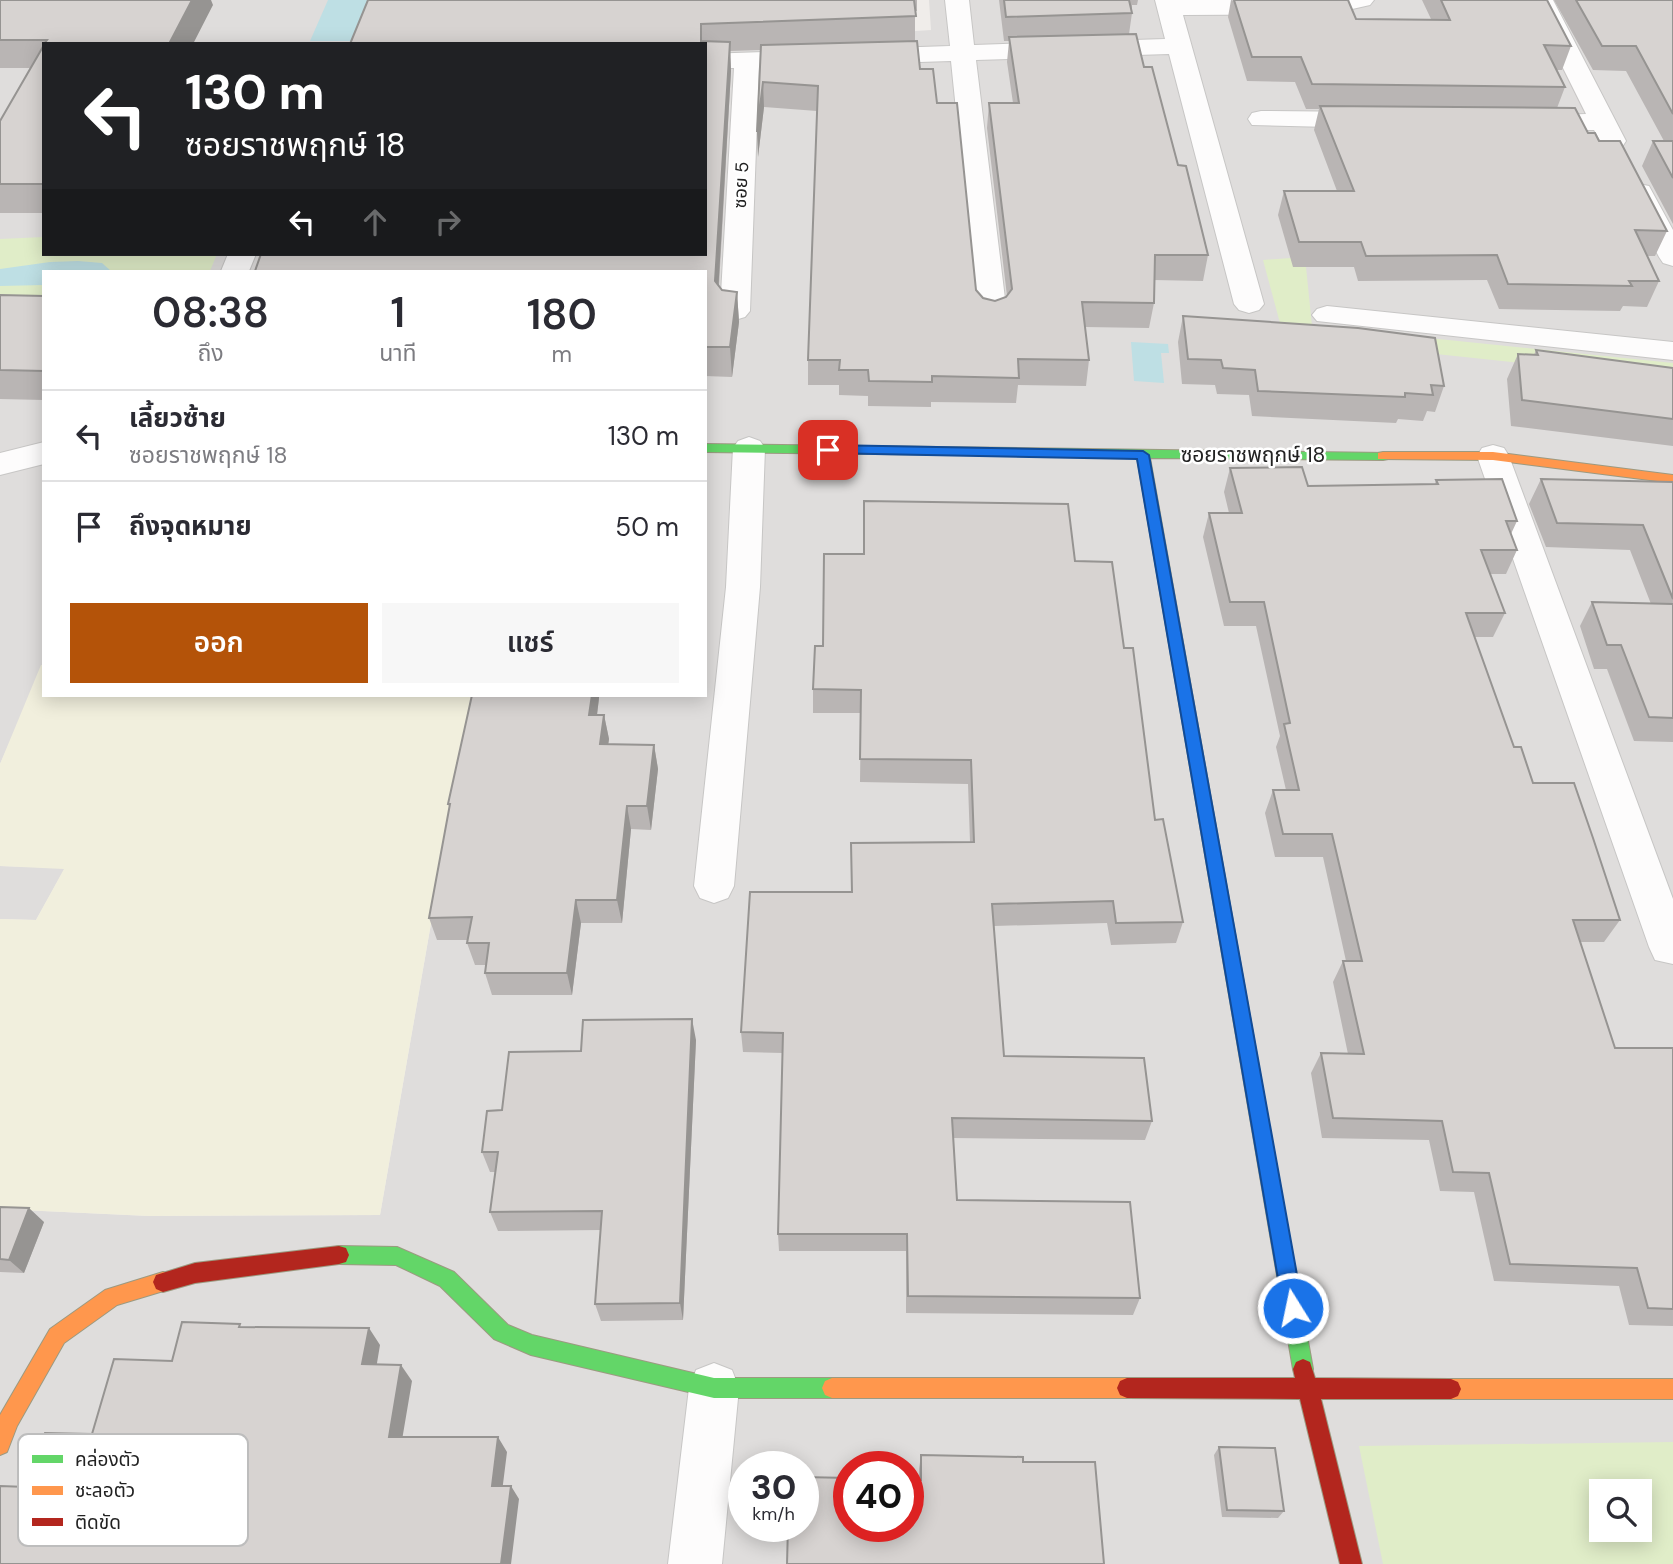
<!DOCTYPE html>
<html lang="th">
<meta charset="utf-8">
<style>
body{margin:0;font-family:"DM Sans","Noto Sans Thai",sans-serif;background:#f7f7f7;color:#2b2b33;height:100vh;display:flex;flex-direction:column;font-size:26px;white-space:nowrap}
*{box-sizing:border-box;margin:0}
p{font-size:23px;color:#7c7c81}
.icon{flex:none;width:38px;height:38px;fill:none;stroke:currentColor;stroke-width:2;stroke-linecap:round;stroke-linejoin:round}
.map{position:relative;flex:1;overflow:hidden}
.panel{position:absolute;left:42px;top:270px;width:665px;height:427px;display:flex;flex-direction:column;background:#fff;border-radius:0px;box-shadow:0 4px 18px #0003}
.panel>*{flex:none}
.hud{position:absolute;left:42px;top:42px;width:665px;height:214px;border-radius:0px;box-shadow:0 4px 18px #0003;background:#202124;color:#fff;overflow:hidden}
.controls{position:absolute;left:1589px;top:1479px;display:grid;gap:14px}
.controls a{display:grid;place-items:center;width:63px;height:63px;border-radius:0px;background:#fff;box-shadow:0 4px 18px #0003;font-size:35px}
.speed{position:absolute;left:728px;top:1451px;display:flex;gap:14px;font-size:35px;font-weight:700;text-align:center}
.speed>*{display:grid;place-content:center;width:91px;height:91px;border-radius:50%;background:#fff;box-shadow:0 4px 18px #0003;line-height:1}
.speed small{font-size:18px;font-weight:400}
.speed .limit{border:10px solid #d22;background:#fff;color:#111}
.pin{position:absolute;display:grid;place-items:center;width:60px;height:60px;color:#fff;margin:-30px;border-radius:14px;box-shadow:0 4px 10px #0006}
.me{position:absolute;width:77px;margin:-38px;rotate:350deg;stroke-linejoin:round;filter:drop-shadow(0 0 5px #0008)}
.turn{display:flex;align-items:center;gap:24px;height:147px;padding:0 28px;font-size:32px}
.turn .icon{width:91px;height:91px;stroke-width:2.5}
.turn b{display:block;font-size:49px;line-height:60px}
.lanes{display:flex;align-items:center;height:66px;padding:0 28px;background:#0003;justify-content:center;gap:35px;direction:ltr}
.lanes .off{opacity:.35}
.eta{display:flex;justify-content:space-evenly;align-items:center;height:119px;text-align:center}
.eta b{font-size:42px;font-weight:600;line-height:49px}
.action{display:flex;gap:14px;margin-top:auto;padding:14px 28px}
.action a{flex:1;height:80px;border-radius:0px;background:#b45309;color:#fff;font-size:28px;font-weight:600;line-height:80px;text-align:center}
.action a+a{background:#f7f7f7;color:#2b2b33}
ul{padding:0;list-style:none}
li{display:flex;align-items:center;gap:21px;height:91px;padding:0 28px;border-top:2px solid #e1e1e2}
li div{flex:1}
li b{display:block;font-size:26px}
li em{font-style:normal}
.map>svg:first-child{display:block}
.residential{fill:#dfdddc;fill-rule:evenodd}
.farmland{fill:#f1efdd}
.grass{fill:#e0edc8;fill-rule:evenodd}
.water{fill:#bedfe4}
.lines{fill:none;stroke-linecap:round;stroke-linejoin:round}
.street-casing{stroke:#c7c6c5;stroke-width:2}
.fast-casing{stroke:#9c9a81;stroke-width:2}
.slow-casing{stroke:#9c9a81;stroke-width:2}
.jam-casing{stroke:#9c9a81;stroke-width:2}
.street{fill:#fdfcfc;fill-rule:evenodd}
.fast{fill:#63d668;fill-rule:evenodd}
.slow{fill:#ff974d;fill-rule:evenodd}
.jam{fill:#b3261e;fill-rule:evenodd}
.wall{fill:#b9b5b4}
.shaded-wall{fill:#969492}
.building{fill:#d7d3d1;stroke:#969492;stroke-width:2}
.route{fill:#1a73e8;stroke:#114b97;stroke-width:2}
.labels{text-anchor:middle;dominant-baseline:central;stroke-width:5;stroke-linejoin:round;paint-order:stroke}
.far-street-label{font-size:18px;fill:#222;stroke:#fff}
.street-label{font-size:21px;fill:#222;stroke:#fff}
.key{fill:#fff;stroke:#bdbdbd;stroke-width:2}
.key-label{font-size:19px;fill:#222}
</style>
<div class="map">
<svg width="1673" height="1564" viewBox="0 0 1673 1564">
<rect width="100%" height="100%" fill="#f0edea"/>
<!-- residential -->
<path class="residential" d="M 0,0 L 456,0 L 442,44 L 44,44 L 44,254 L 705,254 L 705,45 L 931,30 L 929,0 L 1673,0 L 1673,1564 L 0,1564 L 0,1209 L 149,1216 L 380,1215 L 471,695 L 705,695 L 705,271 L 44,271 L 44,665 L 0,764 ZM 744,1466 L 803,1466 L 803,1526 L 744,1526 ZM 849,1466 L 908,1466 L 908,1526 L 849,1526 ZM 1601,1491 L 1640,1491 L 1640,1530 L 1601,1530 Z
M 0,866 L 65,868 L 36,920 L 0,919 Z"/>
<!-- farmland -->
<path class="farmland" d="M 41,665 L 44,665 L 44,695 L 471,695 L 380,1215 L 149,1216 L 0,1209 L 0,919 L 36,920 L 64,869 L 0,866 L 0,764 Z"/>
<!-- grass -->
<path class="grass" d="M 44,237 L 44,254 L 217,254 L 210,271 L 44,271 L 44,314 L 0,314 L 0,239 Z
M 1305,257 L 1312,326 L 1673,363 L 1673,379 L 1284,338 L 1263,260 Z
M 1673,1442 L 1673,1564 L 1383,1564 L 1359,1446 ZM 1601,1491 L 1640,1491 L 1640,1530 L 1601,1530 Z"/>
<!-- water -->
<path class="water" d="M 328,0 L 387,0 L 369,41 L 310,41 Z
M 78,261 L 102,263 L 111,271 L 44,271 L 44,285 L 0,286 L 0,269 L 50,262 Z
M 1131,342 L 1168,344 L 1169,353 L 1161,353 L 1164,383 L 1134,381 Z"/>
<g class="lines">
<defs>
<path id="street" d="M 945,0 L 969,0 L 974,45 L 1165,39 L 1155,0 L 1374,0 L 1370,5 L 1330,14 L 1183,15 L 1264,304 L 1259,310 L 1249,313 L 1239,310 L 1234,304 L 1169,54 L 976,60 L 1007,315 L 1002,321 L 992,324 L 982,321 L 977,315 L 951,61 L 759,67 L 750,311 L 745,317 L 735,320 L 725,317 L 720,311 L 734,68 L 705,68 L 705,54 L 950,46 Z
M 1529,0 L 1553,0 L 1626,141 L 1622,147 L 1613,149 L 1604,147 L 1594,130 L 1530,130 L 1521,128 L 1517,122 L 1521,116 L 1586,114 Z
M 1261,111 L 1368,112 L 1377,114 L 1381,120 L 1377,126 L 1368,128 L 1252,125 L 1248,119 L 1252,113 Z
M 1639,184 L 1649,186 L 1673,230 L 1673,266 L 1663,263 L 1659,257 L 1625,192 L 1629,186 Z
M 228,254 L 256,254 L 249,271 L 221,271 Z
M 1327,306 L 1673,342 L 1673,360 L 1317,321 L 1312,315 L 1317,309 Z
M 749,437 L 760,441 L 765,448 L 760,587 L 734,886 L 728,898 L 714,903 L 700,898 L 694,886 L 726,587 L 733,448 L 738,441 Z
M 44,442 L 44,464 L 0,475 L 0,453 Z
M 1493,445 L 1504,448 L 1509,456 L 1673,899 L 1673,964 L 1655,960 L 1649,947 L 1477,456 L 1482,448 Z
M 714,1363 L 732,1370 L 739,1388 L 722,1564 L 668,1564 L 689,1388 L 696,1370 Z"/>
<path id="fast" d="M 705,444 L 1388,453 L 1388,459 L 1383,460 L 1150,458 L 1313,1369 L 1310,1376 L 1303,1379 L 1296,1376 L 1293,1369 L 1137,457 L 705,452 Z
M 339,1246 L 397,1247 L 454,1272 L 508,1325 L 532,1335 L 714,1378 L 832,1378 L 839,1381 L 842,1388 L 839,1395 L 832,1398 L 714,1398 L 531,1355 L 494,1339 L 440,1286 L 396,1265 L 339,1264 L 332,1262 L 329,1255 L 332,1248 Z"/>
<path id="slow" d="M 1383,452 L 1493,452 L 1673,475 L 1673,483 L 1493,460 L 1378,459 L 1378,453 Z
M 163,1272 L 170,1275 L 173,1282 L 170,1289 L 117,1305 L 64,1343 L 17,1426 L 7,1452 L 0,1455 L 0,1415 L 50,1329 L 105,1290 Z
M 832,1378 L 1127,1378 L 1134,1381 L 1137,1388 L 1134,1395 L 1127,1398 L 832,1398 L 825,1395 L 822,1388 L 825,1381 Z
M 1451,1379 L 1673,1379 L 1673,1399 L 1451,1399 L 1444,1396 L 1441,1389 L 1444,1382 Z"/>
<path id="jam" d="M 339,1246 L 346,1248 L 349,1255 L 346,1262 L 339,1264 L 195,1283 L 163,1292 L 156,1289 L 153,1282 L 156,1275 L 195,1263 Z
M 1303,1359 L 1310,1362 L 1315,1378 L 1451,1379 L 1458,1382 L 1461,1389 L 1458,1396 L 1451,1399 L 1321,1399 L 1362,1564 L 1340,1564 L 1300,1399 L 1127,1398 L 1120,1395 L 1117,1388 L 1120,1381 L 1127,1378 L 1295,1378 L 1293,1369 L 1296,1362 Z"/>
</defs>
<!-- street casing -->
<use href="#street" class="street-casing"/>
<!-- fast casing -->
<use href="#fast" class="fast-casing"/>
<!-- slow casing -->
<use href="#slow" class="slow-casing"/>
<!-- jam casing -->
<use href="#jam" class="jam-casing"/>
<!-- street -->
<use href="#street" class="street"/>
<!-- fast -->
<use href="#fast" class="fast"/>
<!-- slow -->
<use href="#slow" class="slow"/>
<!-- jam -->
<use href="#jam" class="jam"/>
</g>
<!-- wall -->
<path class="wall" d="M 0,0 L 213,5 L 44,44 L 44,213 L 0,213 L 0,121 L 30,68 L 0,68 Z
M 368,0 L 917,0 L 917,11 L 915,11 L 915,41 L 920,69 L 937,103 L 976,290 L 983,298 L 995,301 L 1007,296 L 987,128 L 989,103 L 1013,103 L 1007,62 L 1009,41 L 1004,41 L 999,0 L 1138,0 L 1137,5 L 1132,5 L 1132,13 L 1129,34 L 1144,67 L 1208,255 L 1203,281 L 1154,280 L 1154,303 L 1149,328 L 1085,327 L 1089,360 L 1086,386 L 1018,385 L 1016,403 L 931,402 L 931,407 L 868,406 L 868,396 L 839,395 L 839,385 L 808,385 L 808,360 L 817,111 L 764,107 L 758,157 L 760,50 L 730,51 L 731,71 L 719,286 L 722,290 L 737,292 L 739,322 L 732,377 L 705,376 L 705,254 Z
M 1231,0 L 1356,19 L 1431,19 L 1422,0 L 1547,0 L 1571,46 L 1562,70 L 1556,70 L 1565,87 L 1557,108 L 1599,141 L 1667,231 L 1655,256 L 1647,256 L 1659,281 L 1647,307 L 1623,306 L 1620,311 L 1499,309 L 1487,280 L 1358,281 L 1354,267 L 1293,267 L 1278,215 L 1284,191 L 1337,191 L 1314,130 L 1319,109 L 1306,109 L 1295,82 L 1247,81 L 1228,17 Z
M 1554,0 L 1673,0 L 1673,224 L 1642,166 L 1653,141 L 1664,141 L 1626,71 L 1593,70 Z
M 0,295 L 44,296 L 44,400 L 0,399 Z
M 1183,316 L 1444,386 L 1435,412 L 1427,411 L 1423,421 L 1398,419 L 1396,423 L 1252,416 L 1249,395 L 1217,394 L 1215,385 L 1182,384 L 1178,342 Z
M 1536,350 L 1673,368 L 1673,446 L 1511,426 L 1507,379 L 1518,354 L 1534,355 Z
M 1230,468 L 1308,486 L 1435,484 L 1436,480 L 1517,521 L 1511,534 L 1517,550 L 1506,574 L 1490,574 L 1505,613 L 1493,637 L 1474,637 L 1514,747 L 1533,783 L 1620,920 L 1604,942 L 1580,942 L 1615,1048 L 1673,1048 L 1673,1326 L 1629,1325 L 1619,1286 L 1494,1281 L 1474,1192 L 1440,1191 L 1429,1140 L 1322,1138 L 1311,1073 L 1321,1053 L 1348,1054 L 1333,982 L 1343,961 L 1346,961 L 1323,857 L 1275,857 L 1265,813 L 1273,790 L 1286,790 L 1276,747 L 1280,736 L 1256,626 L 1224,626 L 1203,537 L 1209,513 L 1229,513 L 1224,492 Z
M 1541,479 L 1673,482 L 1673,742 L 1634,741 L 1607,669 L 1594,669 L 1580,626 L 1592,602 L 1651,604 L 1630,550 L 1546,547 L 1529,504 Z
M 1075,561 L 1124,648 L 1155,820 L 1183,922 L 1176,943 L 1111,945 L 1107,923 L 994,926 L 1004,1056 L 1152,1121 L 1145,1140 L 953,1138 L 957,1200 L 1140,1298 L 1133,1315 L 906,1313 L 906,1251 L 779,1251 L 778,1234 L 783,1053 L 743,1052 L 741,1032 L 852,892 L 851,843 L 970,842 L 968,784 L 860,782 L 861,713 L 813,713 L 813,689 L 823,646 Z
M 599,698 L 597,715 L 604,715 L 609,739 L 608,744 L 654,745 L 658,769 L 651,830 L 631,829 L 622,923 L 581,923 L 572,995 L 492,995 L 485,973 L 486,965 L 475,965 L 467,943 L 468,940 L 437,940 L 429,918 L 450,809 L 448,804 Z
M 696,1040 L 683,1320 L 601,1321 L 595,1304 L 601,1230 L 498,1231 L 490,1212 L 495,1172 L 490,1172 L 482,1152 L 502,1110 L 581,1051 Z
M 0,1207 L 44,1222 L 24,1273 L 0,1272 Z
M 1219,1447 L 1284,1511 L 1278,1518 L 1222,1517 L 1214,1455 Z
M 921,1455 L 1023,1462 L 919,1480 L 919,1469 Z"/>
<!-- shaded-wall -->
<path class="shaded-wall" d="M 192,0 L 211,0 L 213,5 L 193,44 L 169,44 Z
M 730,42 L 731,71 L 717,311 L 715,281 Z
M 763,82 L 764,107 L 758,157 L 757,132 Z
M 737,292 L 739,322 L 732,377 L 730,347 Z
M 592,695 L 599,695 L 599,698 L 594,739 L 589,715 Z
M 604,715 L 609,739 L 605,768 L 600,744 Z
M 654,745 L 658,769 L 651,830 L 647,806 Z
M 627,806 L 631,829 L 622,923 L 617,900 Z
M 576,900 L 581,923 L 572,995 L 567,973 Z
M 692,1019 L 696,1040 L 683,1320 L 680,1303 Z
M 29,1208 L 44,1222 L 24,1273 L 9,1260 Z
M 369,1328 L 380,1345 L 374,1381 L 362,1364 Z
M 401,1365 L 412,1381 L 400,1452 L 389,1437 Z
M 498,1437 L 507,1452 L 501,1500 L 492,1486 Z
M 511,1486 L 519,1499 L 511,1564 L 501,1564 Z"/>
<!-- building -->
<path class="building" d="M 0,0 L 192,0 L 169,44 L 44,44 L 47,40 L 0,40 Z
M 368,0 L 914,0 L 916,16 L 701,24 L 701,41 L 730,42 L 715,281 L 722,290 L 737,292 L 730,347 L 705,347 L 705,271 L 255,271 L 261,254 L 705,254 L 705,44 L 350,44 Z
M 1004,0 L 1129,0 L 1132,13 L 1006,17 Z
M 1234,0 L 1348,0 L 1356,19 L 1450,20 L 1441,0 L 1547,0 L 1571,46 L 1544,45 L 1565,87 L 1312,84 L 1301,57 L 1252,57 Z
M 1576,0 L 1673,0 L 1673,114 L 1636,46 L 1602,46 Z
M 1136,34 L 1144,67 L 1152,67 L 1178,165 L 1186,166 L 1208,255 L 1155,255 L 1154,303 L 1082,302 L 1089,360 L 1018,359 L 1019,378 L 932,376 L 932,382 L 869,381 L 868,370 L 839,370 L 840,360 L 808,360 L 818,86 L 763,82 L 757,132 L 761,45 L 917,41 L 920,69 L 933,69 L 937,103 L 957,103 L 976,290 L 983,298 L 995,301 L 1006,297 L 1012,289 L 989,103 L 1019,103 L 1009,37 Z
M 44,45 L 44,184 L 0,184 L 0,121 Z
M 1320,106 L 1575,108 L 1588,133 L 1595,133 L 1599,141 L 1620,141 L 1667,231 L 1635,230 L 1659,281 L 1629,281 L 1632,286 L 1508,284 L 1497,255 L 1366,256 L 1361,242 L 1299,242 L 1284,191 L 1354,191 Z
M 1653,141 L 1673,141 L 1673,178 Z
M 0,295 L 44,296 L 44,371 L 0,370 Z
M 1183,316 L 1358,328 L 1435,338 L 1444,386 L 1431,385 L 1433,395 L 1405,393 L 1405,397 L 1258,391 L 1255,370 L 1223,368 L 1221,360 L 1188,359 Z
M 1536,350 L 1673,368 L 1673,419 L 1522,400 L 1518,354 L 1538,355 Z
M 1302,467 L 1308,486 L 1438,484 L 1436,480 L 1502,479 L 1517,521 L 1506,521 L 1517,550 L 1481,550 L 1505,613 L 1466,613 L 1514,747 L 1521,747 L 1533,783 L 1574,783 L 1593,838 L 1620,920 L 1573,920 L 1615,1048 L 1673,1048 L 1673,1309 L 1648,1308 L 1637,1268 L 1510,1264 L 1489,1173 L 1453,1172 L 1442,1121 L 1333,1118 L 1321,1053 L 1364,1054 L 1343,961 L 1362,961 L 1332,834 L 1283,834 L 1273,790 L 1299,790 L 1284,724 L 1290,723 L 1264,602 L 1230,602 L 1209,513 L 1242,513 L 1230,468 Z
M 1541,479 L 1673,482 L 1673,599 L 1643,525 L 1557,523 Z
M 864,501 L 1068,504 L 1075,561 L 1112,562 L 1124,648 L 1133,648 L 1155,820 L 1163,819 L 1183,922 L 1116,923 L 1113,901 L 992,904 L 1004,1056 L 1144,1058 L 1152,1121 L 952,1118 L 957,1200 L 1130,1202 L 1140,1298 L 908,1296 L 907,1234 L 778,1234 L 783,1033 L 741,1032 L 750,892 L 852,892 L 851,843 L 974,842 L 971,760 L 860,759 L 861,690 L 813,689 L 815,646 L 823,646 L 824,554 L 864,554 Z
M 1592,602 L 1673,604 L 1673,718 L 1649,717 L 1621,645 L 1607,645 Z
M 472,695 L 592,695 L 589,715 L 604,715 L 600,744 L 654,745 L 647,806 L 627,806 L 617,900 L 576,900 L 567,973 L 485,973 L 489,943 L 467,943 L 472,917 L 429,918 L 450,804 L 448,804 Z
M 692,1019 L 680,1303 L 595,1304 L 602,1211 L 490,1212 L 498,1152 L 482,1152 L 487,1111 L 502,1110 L 509,1052 L 581,1051 L 583,1020 Z
M 0,1207 L 29,1208 L 9,1260 L 0,1259 Z
M 182,1322 L 240,1324 L 239,1327 L 369,1328 L 362,1364 L 401,1365 L 389,1437 L 498,1437 L 492,1486 L 511,1486 L 501,1564 L 0,1564 L 0,1486 L 27,1487 L 45,1433 L 92,1434 L 114,1359 L 172,1361 Z
M 1219,1447 L 1275,1448 L 1284,1511 L 1227,1510 Z
M 921,1455 L 1023,1457 L 1023,1462 L 1095,1462 L 1104,1564 L 787,1564 L 788,1526 L 803,1526 L 803,1477 L 849,1478 L 849,1526 L 908,1526 L 908,1480 L 921,1480 Z"/>
<!-- route -->
<path class="route" d="M 828,445 L 1143,451 L 1149,455 L 1303,1308 L 1300,1315 L 1293,1318 L 1285,1315 L 1283,1308 L 1137,459 L 823,453 L 821,450 Z"/>
<g class="labels">
<!-- far-street labels -->
<g class="far-street-label">
<text transform="translate(741 185) rotate(-87)">ซอย 5</text>
</g>
<!-- street labels -->
<g class="street-label">
<text x="1253" y="455">ซอยราชพฤกษ์ 18</text>
</g>
</g>
<!-- legend -->
<rect x="18" y="1434" width="230" height="112" rx="10" class="key"/>
<rect x="32" y="1455" width="31" height="8" fill="#63d668"/>
<rect x="32" y="1486" width="31" height="9" fill="#ff974d"/>
<rect x="32" y="1518" width="31" height="8" fill="#b3261e"/>
<g class="key-label">
<text x="75" y="1466">คล่องตัว</text>
<text x="75" y="1497">ชะลอตัว</text>
<text x="75" y="1529">ติดขัด</text>
</g>
</svg>
<div class="controls">
<a><svg class="icon" aria-label="search" viewBox="0 0 24 24"><circle cx="10" cy="10" r="6"/><path d="M15 15l6 6"/></svg></a>
</div>
<div class="speed"><div>30<small>km/h</small></div><div class="limit">40</div></div>
<div class="pin" style="left:828px;top:450px;background:#d93025"><svg class="icon" aria-label="arrive" viewBox="0 0 24 24"><path d="M6 21V4h12l-3 4 3 4H6"/></svg></div>
<svg class="me" style="left:1293px;top:1308px" viewBox="-20 -20 40 40"><circle r="17" fill="#1a73e8" stroke="#fff" stroke-width="3"/><path d="M0-11L8 9 0 5-8 9z" fill="#fff"/></svg>
<div class="hud">
<div class="turn"><svg class="icon" aria-label="left" viewBox="0 0 24 24"><path d="M17 20v-9H6M10 6l-5 5 5 5"/></svg><div><b>130 m</b>ซอยราชพฤกษ์ 18</div></div>
<div class="lanes"><svg class="icon" aria-label="left" viewBox="0 0 24 24"><path d="M17 20v-9H6M10 6l-5 5 5 5"/></svg><svg class="icon off" aria-label="ahead" viewBox="0 0 24 24"><path d="M12 20V5M6 11l6-6 6 6"/></svg><svg class="icon off" aria-label="right" viewBox="0 0 24 24"><path d="M7 20v-9h11M14 6l5 5-5 5"/></svg></div>
</div>
<section class="panel">
<div class="eta">
<div><b>08:38</b><p>ถึง</p></div>
<div><b>1</b><p>นาที</p></div>
<div><b>180</b><p>m</p></div>
</div>
<ul>
<li><svg class="icon" aria-label="left" viewBox="0 0 24 24"><path d="M17 20v-9H6M10 6l-5 5 5 5"/></svg><div><b>เลี้ยวซ้าย</b><p>ซอยราชพฤกษ์ 18</p></div><em>130 m</em></li>
<li><svg class="icon" aria-label="arrive" viewBox="0 0 24 24"><path d="M6 21V4h12l-3 4 3 4H6"/></svg><div><b>ถึงจุดหมาย</b></div><em>50 m</em></li>
</ul>
<div class="action"><a>ออก</a><a>แชร์</a></div>
</section>
</div>
